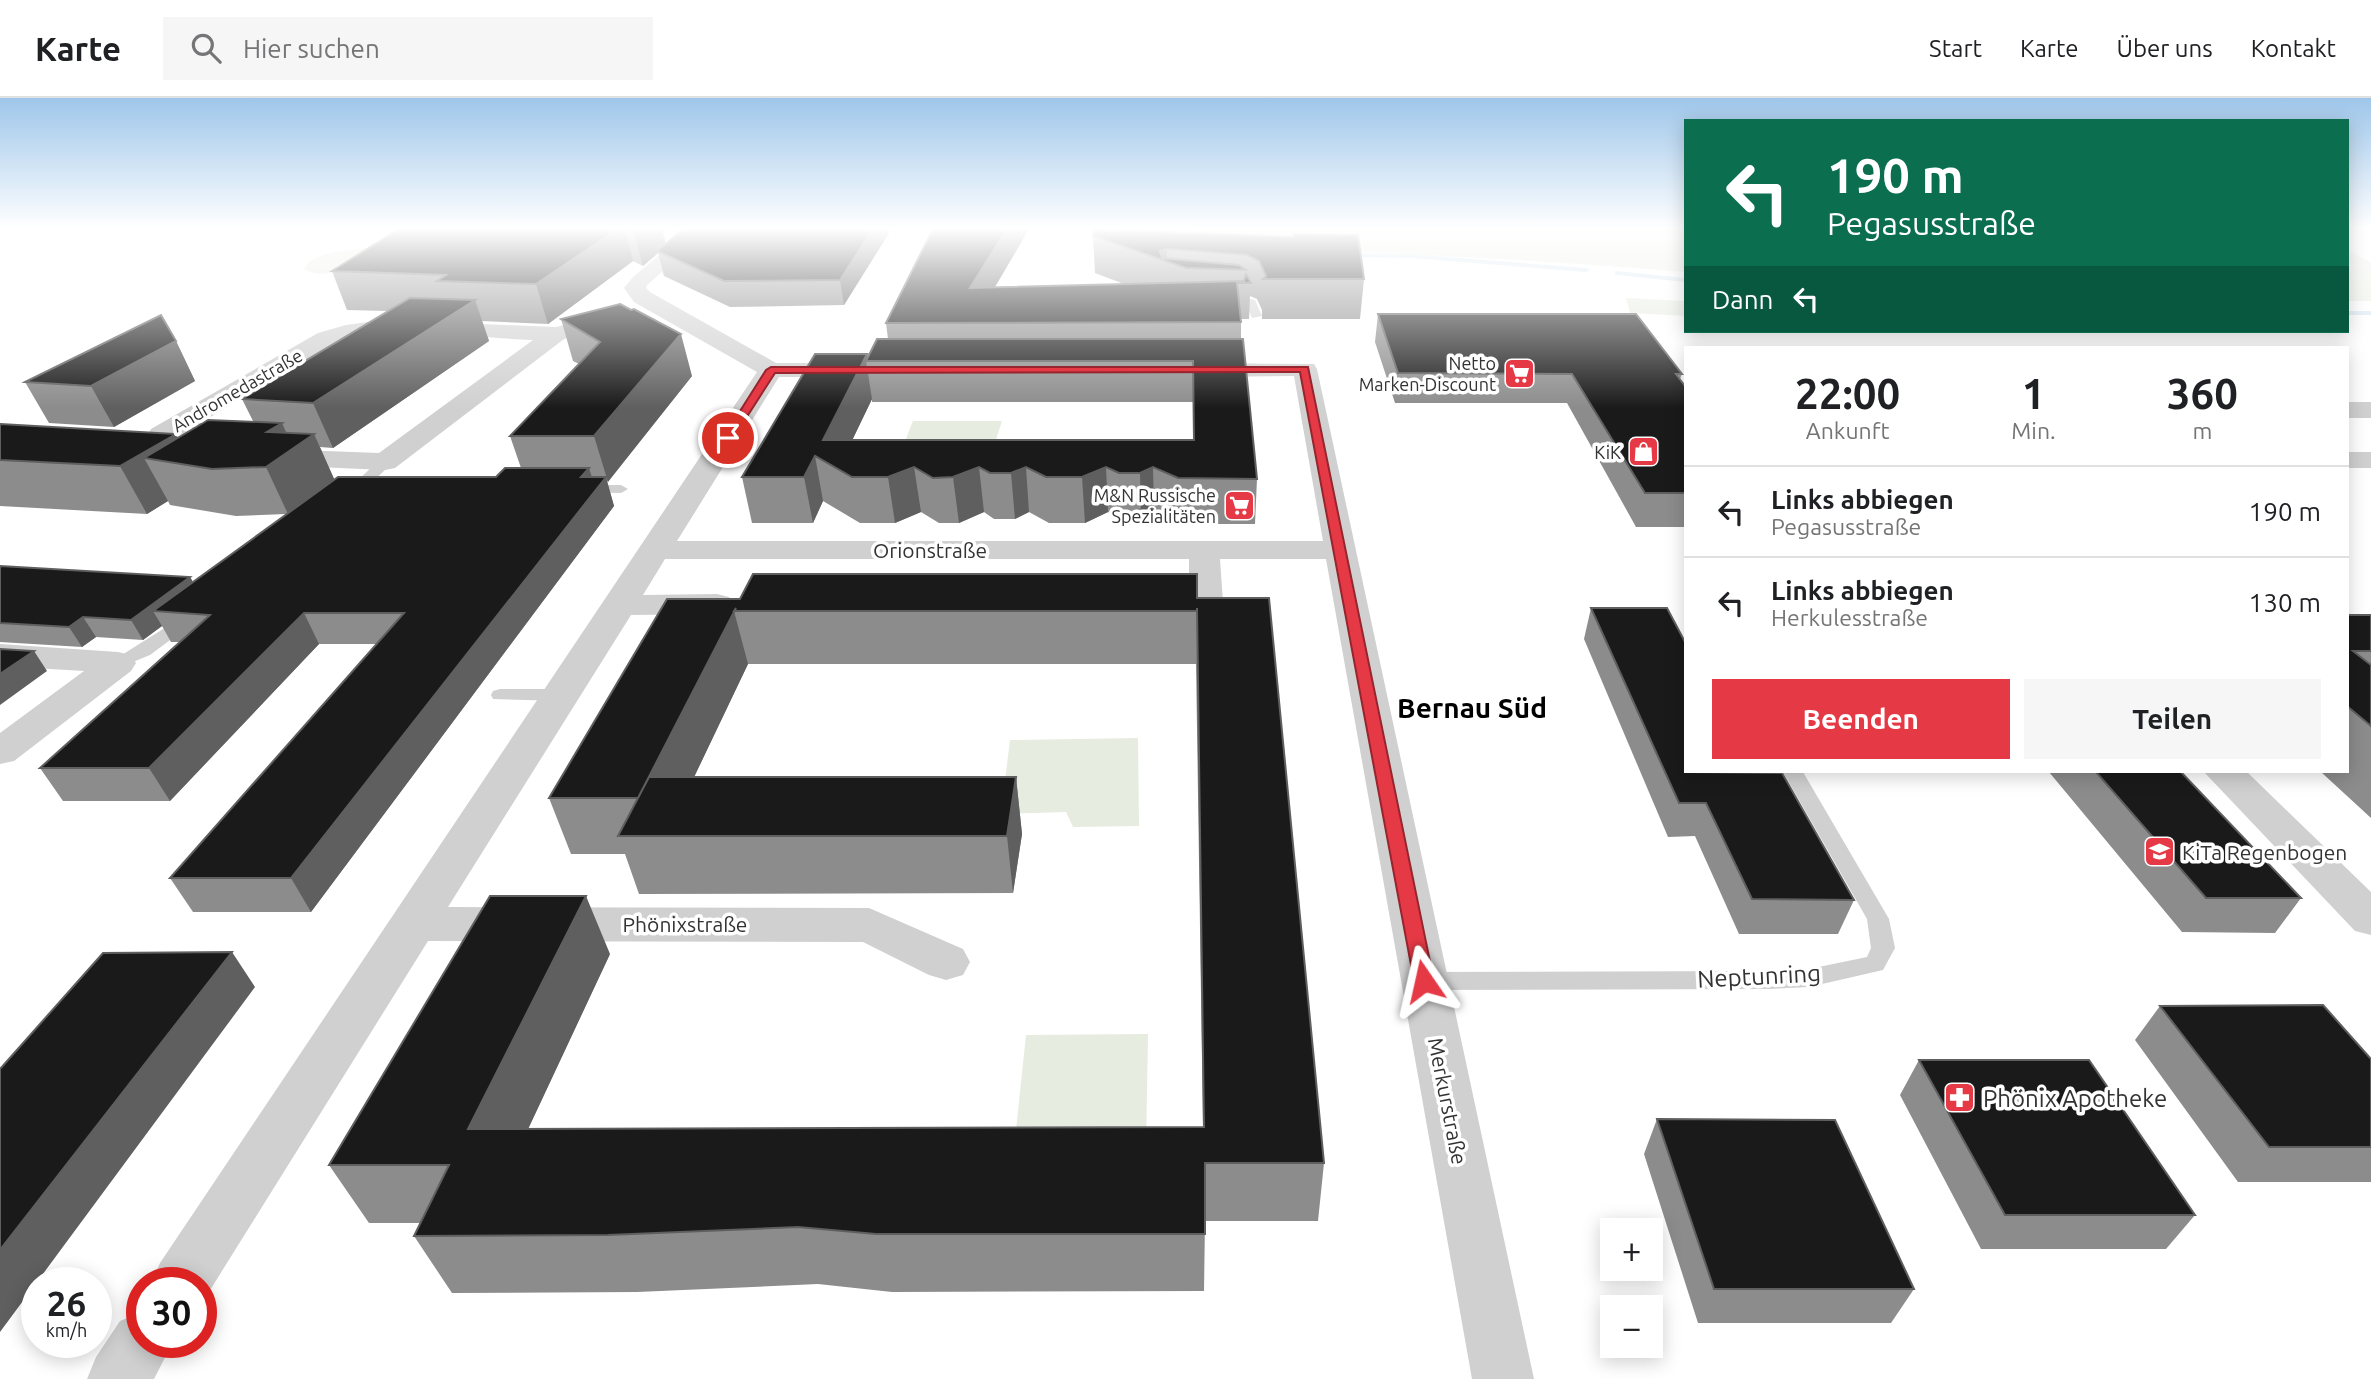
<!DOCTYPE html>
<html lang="de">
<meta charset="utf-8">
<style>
body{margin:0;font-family:Ubuntu,sans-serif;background:#f6f6f6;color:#202124;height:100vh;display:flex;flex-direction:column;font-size:26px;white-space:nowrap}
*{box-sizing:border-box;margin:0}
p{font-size:23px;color:#757577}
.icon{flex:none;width:38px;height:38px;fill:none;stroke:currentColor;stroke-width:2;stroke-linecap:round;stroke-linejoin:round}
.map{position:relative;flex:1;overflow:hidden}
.side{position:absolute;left:1684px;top:248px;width:665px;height:427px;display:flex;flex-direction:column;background:#fff;border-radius:0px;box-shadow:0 4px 18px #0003}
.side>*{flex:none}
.hud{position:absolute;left:1684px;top:21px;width:665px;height:214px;border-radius:0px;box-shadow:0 4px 18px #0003;background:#0b6e4f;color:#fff;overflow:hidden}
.tools{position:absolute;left:1600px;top:1120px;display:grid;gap:14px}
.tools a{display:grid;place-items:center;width:63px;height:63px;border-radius:0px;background:#fff;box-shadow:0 4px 18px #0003;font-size:35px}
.speed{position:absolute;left:21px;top:1169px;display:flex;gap:14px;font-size:35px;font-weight:700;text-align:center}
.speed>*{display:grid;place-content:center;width:91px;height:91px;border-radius:50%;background:#fff;box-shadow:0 4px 18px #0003;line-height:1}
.speed small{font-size:18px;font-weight:400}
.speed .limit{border:10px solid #d22;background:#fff;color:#111}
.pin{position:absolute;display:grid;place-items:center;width:60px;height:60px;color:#fff;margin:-30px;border:4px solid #fff;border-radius:50%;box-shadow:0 2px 7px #0007}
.me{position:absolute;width:77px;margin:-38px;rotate:349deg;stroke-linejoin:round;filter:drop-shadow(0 0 5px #0008)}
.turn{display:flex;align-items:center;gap:24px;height:147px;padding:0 28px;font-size:32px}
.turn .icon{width:91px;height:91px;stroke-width:2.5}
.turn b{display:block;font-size:49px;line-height:60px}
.then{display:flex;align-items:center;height:66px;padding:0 28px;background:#0003;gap:14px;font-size:26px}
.eta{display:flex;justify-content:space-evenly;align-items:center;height:119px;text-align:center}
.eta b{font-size:42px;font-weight:600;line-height:49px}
.cta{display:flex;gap:14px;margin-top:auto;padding:14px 28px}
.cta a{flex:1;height:80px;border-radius:0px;background:#e63946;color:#fff;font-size:28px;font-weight:600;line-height:80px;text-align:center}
.cta a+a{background:#f6f6f6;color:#202124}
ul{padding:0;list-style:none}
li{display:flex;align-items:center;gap:21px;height:91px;padding:0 28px;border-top:2px solid #e0e0e0}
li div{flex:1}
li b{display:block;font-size:26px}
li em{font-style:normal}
header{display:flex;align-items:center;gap:42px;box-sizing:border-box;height:98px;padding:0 35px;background:#fff;border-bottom:2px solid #e0e0e0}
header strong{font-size:33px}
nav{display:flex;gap:38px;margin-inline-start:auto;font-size:24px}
.search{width:490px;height:63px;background:#f6f6f6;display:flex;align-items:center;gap:18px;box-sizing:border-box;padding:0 24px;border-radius:0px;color:#757577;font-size:26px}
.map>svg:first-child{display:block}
.green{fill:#e6ecdf}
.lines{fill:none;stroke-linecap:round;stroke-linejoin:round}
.stream{fill:#cfe2ee;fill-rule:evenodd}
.lane{fill:#d0d0d0;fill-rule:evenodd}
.street{fill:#d0d0d0;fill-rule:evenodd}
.wall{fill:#8c8c8c;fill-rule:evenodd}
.shaded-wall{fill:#5f5f5f}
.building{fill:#1a1a1a;stroke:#5f5f5f;stroke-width:2}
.route{fill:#e63946;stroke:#96252e;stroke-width:2}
.labels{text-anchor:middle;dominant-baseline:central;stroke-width:7;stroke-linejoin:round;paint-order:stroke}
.far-poi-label{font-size:18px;fill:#333;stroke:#fff;text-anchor:end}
.far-street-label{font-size:18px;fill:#333;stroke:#fff}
.street-label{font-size:21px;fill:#333;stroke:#fff}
.poi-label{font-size:21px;fill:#333;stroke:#fff;text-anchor:start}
.near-street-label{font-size:24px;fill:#333;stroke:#fff}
.near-poi-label{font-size:24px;fill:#333;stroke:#fff;text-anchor:start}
.district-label{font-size:28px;font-weight:bold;fill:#000;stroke:#fff}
</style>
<header>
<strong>Karte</strong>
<div class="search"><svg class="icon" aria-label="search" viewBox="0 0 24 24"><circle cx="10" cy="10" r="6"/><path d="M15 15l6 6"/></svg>Hier suchen</div>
<nav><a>Start</a><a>Karte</a><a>Über uns</a><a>Kontakt</a></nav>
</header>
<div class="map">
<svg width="2371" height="1281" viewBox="0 0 2371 1281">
<rect width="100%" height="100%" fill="#fff"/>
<!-- green -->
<path class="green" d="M 1132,131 L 1685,131 L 1685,174 C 1578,165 1470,159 1363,154 C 1290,151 1200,157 1132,131 Z
M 375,149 C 354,162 330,186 304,171 C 313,151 355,153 375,149 Z
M 2347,152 L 2371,164 L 2371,203 L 2347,203 Z
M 1626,200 L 1685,203 L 1685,218 L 1630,215 Z
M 913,323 L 1002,323 L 993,351 L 902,351 Z
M 1138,640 L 1139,728 L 1073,729 L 1066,714 L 1001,716 L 1010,642 Z
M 1148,936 L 1146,1050 L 1014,1051 L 1026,937 Z"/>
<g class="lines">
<!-- stream -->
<path class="stream" d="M 1343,155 L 1411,156 L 1586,170 L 1590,172 L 1586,174 L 1411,160 L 1340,159 L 1339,157 Z
M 1615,173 L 1685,180 L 1685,184 L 1618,177 L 1615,177 Z
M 2347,213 L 2371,213 L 2371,217 L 2347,217 Z"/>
<!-- lane -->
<path class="lane" d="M 1224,195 L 1255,202 L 1262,218 L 1252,220 L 1246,206 L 1220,200 L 1220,196 Z
M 385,360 L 392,364 L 390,367 L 358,398 L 348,398 L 346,395 L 348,392 L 380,361 Z
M 583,387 L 621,387 L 628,391 L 621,395 L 578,394 L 576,391 Z
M 187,516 L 195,521 L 193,525 L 150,557 L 118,570 L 109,565 Z
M 500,591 L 561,591 L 570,597 L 561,603 L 493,601 L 491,597 L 493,593 Z
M 1783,674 L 1803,674 L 1889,821 L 1895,850 L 1883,872 L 1809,889 L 1769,891 L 1424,892 L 1416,889 L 1412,883 L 1416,877 L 1424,874 L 1769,873 L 1809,871 L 1867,859 L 1871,850 L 1867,821 Z"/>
<!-- street -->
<path class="street" d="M 690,131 L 711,131 L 647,187 L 646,190 L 650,194 L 776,265 L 858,265 L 867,267 L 870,272 L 867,277 L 858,279 L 779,279 L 677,443 L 1323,443 L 1294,278 L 1195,279 L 1186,277 L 1183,272 L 1186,267 L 1195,265 L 1314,266 L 1317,271 L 1534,1281 L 1472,1281 L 1326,461 L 1220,461 L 1223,504 L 1218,511 C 1196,516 1168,516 1146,511 L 1141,504 L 1146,497 L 1158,494 L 1189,494 L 1189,461 L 665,461 L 643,497 L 717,496 L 729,499 L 734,506 L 729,513 L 717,516 L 631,517 L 448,809 L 869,810 L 963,851 L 970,864 L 963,877 L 946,882 L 929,877 L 863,844 L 428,843 L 202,1205 L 201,1185 L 151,1185 L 160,1165 L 757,274 L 634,204 L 624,190 L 633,179 Z
M 615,215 L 623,217 L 626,222 L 623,227 L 564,241 L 395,370 L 385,372 L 272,367 L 262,365 L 258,359 L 262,353 L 272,351 L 379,355 L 533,242 C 472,240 392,227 334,245 L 172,342 L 171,344 L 201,349 L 205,355 L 201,361 C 183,365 153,364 141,348 L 151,331 L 318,235 L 346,227 L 381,222 L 556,229 Z
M 2347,304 L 2371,304 L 2371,320 L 2347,320 Z
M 2347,354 L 2371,354 L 2371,370 L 2347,370 Z
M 0,546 L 118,554 L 131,557 L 136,565 L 131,573 L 14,663 L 0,666 L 0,635 L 84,573 L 0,568 Z
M 2204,674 L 2247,674 L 2371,794 L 2371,837 L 2355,833 Z
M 142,1214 L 142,1244 L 173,1244 L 154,1281 L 87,1281 L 96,1259 L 120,1223 Z"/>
</g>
<!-- wall -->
<path class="wall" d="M 399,131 L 662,131 L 666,145 L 873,131 L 889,131 L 889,135 L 844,207 L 730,209 L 664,178 L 658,155 L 643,168 L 633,163 L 548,226 L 482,223 L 489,243 L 333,350 L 320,349 L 334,381 L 496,379 L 521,370 L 510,338 L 579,266 L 573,263 L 561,221 L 692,278 L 607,384 L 614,408 L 311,814 L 193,814 L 170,780 L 377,546 L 319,546 L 170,703 L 63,703 L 40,670 L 179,544 L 171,544 L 162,528 L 143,542 L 96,539 L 82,549 L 0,544 L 0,468 L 190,479 L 193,484 L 286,416 L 236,418 L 170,407 L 168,403 L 147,416 L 0,408 L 0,326 L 178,339 L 253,323 L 242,301 L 387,213 L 347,212 L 332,173 Z
M 1029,131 L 995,189 L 1124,186 L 1095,175 L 1093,138 L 1293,139 L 1364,181 L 1360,221 L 1262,221 L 1262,212 L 1257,201 L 1250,198 L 1249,221 L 1241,221 L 1241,241 L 1257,381 L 1255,426 L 1178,426 L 1154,414 L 1141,421 L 1120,421 L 1108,414 L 1085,425 L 1049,425 L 1029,414 L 1015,421 L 994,421 L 984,414 L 959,425 L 939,425 L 921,414 L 895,425 L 860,425 L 823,403 L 813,425 L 752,425 L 742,379 L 867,256 L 868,259 L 888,241 L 886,225 ZM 872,301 L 872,304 L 1193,304 L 1193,342 L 852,342 Z
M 1378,216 L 1682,276 L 1680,281 L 1685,288 L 1685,429 L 1636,429 L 1567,305 L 1395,305 L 1375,244 Z
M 176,243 L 195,283 L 114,329 L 49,325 L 25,284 Z
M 1197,500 L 1324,1065 L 1318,1123 L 1205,1123 L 1204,1193 L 892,1194 L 818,1186 L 637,1194 L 452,1195 L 414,1138 L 420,1125 L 369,1125 L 329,1067 L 610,856 L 528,1031 L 1203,1029 L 1196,565 L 1196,566 L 748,566 L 694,679 L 1016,679 L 1022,736 L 1013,795 L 639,796 L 625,756 L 571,756 L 549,700 L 667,501 Z
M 1591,510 L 1685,674 L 1854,802 L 1838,836 L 1739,836 L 1695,738 L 1668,739 L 1584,541 Z
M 2347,517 L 2371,517 L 2371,720 L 2321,674 L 2347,674 Z
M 2049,674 L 2181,674 L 2301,800 L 2275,835 L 2182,834 Z
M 2160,908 L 2371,961 L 2371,1084 L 2238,1084 L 2135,942 Z
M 1919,962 L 2195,1117 L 2166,1151 L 1981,1151 L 1900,997 Z
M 1657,1021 L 1914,1191 L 1891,1225 L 1698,1225 L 1644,1056 Z"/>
<!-- shaded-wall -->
<path class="shaded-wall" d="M 618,131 L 625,131 L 633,163 L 548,226 L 536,186 Z
M 633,131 L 662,131 L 666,147 L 657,153 L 658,155 L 643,168 Z
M 873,131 L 889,131 L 889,135 L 844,207 L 840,182 Z
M 1007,131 L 1029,131 L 973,226 L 970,190 Z
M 1167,151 L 1167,164 L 1161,161 L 1160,153 Z
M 475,202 L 489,243 L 333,350 L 313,305 Z
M 681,236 L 692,278 L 608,384 L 594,338 Z
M 176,243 L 195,283 L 114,329 L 91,288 Z
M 867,256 L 868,263 L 866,263 L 872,301 L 838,372 L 823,342 Z
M 282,325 L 293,350 L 314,336 L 335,383 L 288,416 L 266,369 L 267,334 Z
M 176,336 L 193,368 L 144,360 L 168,403 L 147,416 L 120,368 Z
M 815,358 L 823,403 L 813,425 L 804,379 Z
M 914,369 L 921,414 L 895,425 L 888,379 Z
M 979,369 L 984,414 L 959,425 L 953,379 Z
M 1026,369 L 1029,414 L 1015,421 L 1011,375 Z
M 1106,369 L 1108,414 L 1085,425 L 1082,379 Z
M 1153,369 L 1154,414 L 1141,421 L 1140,375 Z
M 589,370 L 596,392 L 606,379 L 614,408 L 311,814 L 291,780 Z
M 190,479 L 201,498 L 153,513 L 162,528 L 143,542 L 131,522 Z
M 734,513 L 748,566 L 666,738 L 638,700 Z
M 304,515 L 319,546 L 170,703 L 149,670 Z
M 83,519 L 96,539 L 82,549 L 69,529 Z
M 34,553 L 47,573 L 0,607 L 0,576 Z
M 1016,679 L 1022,736 L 1013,795 L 1007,738 Z
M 586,798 L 610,856 L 501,1089 L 468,1031 Z
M 232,854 L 255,889 L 0,1234 L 0,1152 Z"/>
<!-- building -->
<path class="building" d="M 399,131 L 618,131 L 536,186 L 437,183 L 446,177 L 332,173 Z
M 683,131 L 873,131 L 840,182 L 724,183 L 657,153 Z
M 933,131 L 1007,131 L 970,190 L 1244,183 L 1246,176 L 1251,185 L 1237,185 L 1241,224 L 886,225 Z
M 1095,131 L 1294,139 L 1294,136 L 1358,137 L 1364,181 L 1263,181 L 1266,178 L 1259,163 L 1247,157 L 1167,151 L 1160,153 L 1162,160 L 1239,167 L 1246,172 L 1186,170 L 1093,138 Z
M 410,200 L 475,202 L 313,305 L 242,301 Z
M 620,206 L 631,212 L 634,211 L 681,236 L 594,338 L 510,338 L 600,244 L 561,221 Z
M 1378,216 L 1636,216 L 1682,276 L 1676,276 L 1685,288 L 1685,395 L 1645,395 L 1572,276 L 1398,275 Z
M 161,217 L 176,243 L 91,288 L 25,284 Z
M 877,241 L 1243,241 L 1257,381 L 1178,380 L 1153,369 L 1140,375 L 1119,375 L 1106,369 L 1082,379 L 1046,379 L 1026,369 L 1011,375 L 990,375 L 979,369 L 953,379 L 933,380 L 914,369 L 888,379 L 852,379 L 815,358 L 804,379 L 742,379 L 815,256 L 867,256 L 823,342 L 1194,342 L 1193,263 L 866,263 Z
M 208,322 L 282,325 L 267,334 L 314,336 L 266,369 L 212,371 L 144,360 Z
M 0,326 L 176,336 L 120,368 L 0,362 Z
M 505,370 L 589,370 L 581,379 L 606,379 L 291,780 L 170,780 L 404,515 L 304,515 L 149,670 L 40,670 L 210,517 L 153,513 L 338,379 L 496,379 Z
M 0,468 L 190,479 L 131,522 L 83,519 L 69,529 L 0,525 Z
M 753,476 L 1197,476 L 1197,500 L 1269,500 L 1324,1065 L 1205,1065 L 1205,1136 L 876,1136 L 798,1129 L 608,1137 L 414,1138 L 449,1067 L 329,1067 L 490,798 L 586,798 L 468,1031 L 1204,1029 L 1197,510 L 1197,513 L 734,513 L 736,510 L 638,700 L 549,700 L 667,501 L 740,501 Z
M 1591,510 L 1667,510 L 1685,544 L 1685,674 L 1782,675 L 1854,802 L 1752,801 L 1706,705 L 1679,705 Z
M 2347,517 L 2371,517 L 2371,553 L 2353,553 L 2371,567 L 2371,628 L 2347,608 Z
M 0,551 L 34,553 L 0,576 Z
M 2096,674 L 2181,674 L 2301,800 L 2206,800 Z
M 649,679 L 1016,679 L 1007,738 L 618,738 Z
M 232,854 L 0,1152 L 0,971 L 103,855 Z
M 2323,907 L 2371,961 L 2371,1049 L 2269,1049 L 2160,908 Z
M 1919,962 L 2089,962 L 2195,1117 L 2005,1117 Z
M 1657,1021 L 1835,1022 L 1914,1191 L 1714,1191 Z"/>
<!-- sky -->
<linearGradient id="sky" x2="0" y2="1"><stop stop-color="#9ec6ea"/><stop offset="0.42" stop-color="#fff"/><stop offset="1" stop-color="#fff" stop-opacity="0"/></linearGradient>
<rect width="2371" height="310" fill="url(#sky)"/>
<!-- route -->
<path class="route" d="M 771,269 L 1308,269 L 1434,883 L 1431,888 L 1424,891 L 1417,888 L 1414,883 L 1300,274 L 775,275 L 732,342 L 724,342 L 723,340 L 766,272 Z"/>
<!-- icons -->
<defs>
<symbol id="supermarket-square" viewBox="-11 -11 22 22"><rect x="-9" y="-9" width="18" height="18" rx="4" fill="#e63946" stroke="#fff"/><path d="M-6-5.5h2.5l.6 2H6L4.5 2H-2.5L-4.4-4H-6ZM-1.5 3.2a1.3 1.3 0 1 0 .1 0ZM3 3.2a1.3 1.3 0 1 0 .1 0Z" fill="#fff"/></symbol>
<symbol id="shop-square" viewBox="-11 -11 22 22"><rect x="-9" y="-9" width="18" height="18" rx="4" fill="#e63946" stroke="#fff"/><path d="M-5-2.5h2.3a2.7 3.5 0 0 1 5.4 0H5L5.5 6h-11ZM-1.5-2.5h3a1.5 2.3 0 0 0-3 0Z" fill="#fff"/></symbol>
<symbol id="school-square" viewBox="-11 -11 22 22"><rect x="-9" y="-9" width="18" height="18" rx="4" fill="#e63946" stroke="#fff"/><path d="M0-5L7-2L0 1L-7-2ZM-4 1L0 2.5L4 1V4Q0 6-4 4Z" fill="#fff"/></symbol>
<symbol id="pharmacy-square" viewBox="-11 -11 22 22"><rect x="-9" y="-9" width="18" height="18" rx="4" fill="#e63946" stroke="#fff"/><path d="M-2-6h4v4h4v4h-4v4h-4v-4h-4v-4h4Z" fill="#fff"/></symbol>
</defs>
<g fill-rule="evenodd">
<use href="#supermarket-square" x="1502" y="258" width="35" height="35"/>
<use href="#shop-square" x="1626" y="336" width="35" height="35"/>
<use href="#supermarket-square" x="1222" y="390" width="35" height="35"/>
<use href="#school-square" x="2142" y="736" width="35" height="35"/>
<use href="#pharmacy-square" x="1942" y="982" width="35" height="35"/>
</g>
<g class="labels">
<!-- far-poi labels -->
<g class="far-poi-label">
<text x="1496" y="265">Netto<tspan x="1496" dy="21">Marken-Discount</tspan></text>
<text x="1621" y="354">KiK</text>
<text x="1216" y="397">M&amp;N Russische<tspan x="1216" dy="21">Spezialitäten</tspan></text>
</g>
<!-- far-street labels -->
<g class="far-street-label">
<text transform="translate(237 292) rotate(-30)">Andromedastraße</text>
</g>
<!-- street labels -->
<g class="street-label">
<text x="930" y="452">Orionstraße</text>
<text x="685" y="826">Phönixstraße</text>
<text transform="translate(1448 1003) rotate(79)">Merkurstraße</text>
</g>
<!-- poi labels -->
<g class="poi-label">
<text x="2182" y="754">KiTa Regenbogen</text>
</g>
<!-- near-street labels -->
<g class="near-street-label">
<text transform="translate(1759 878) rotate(-3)">Neptunring</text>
</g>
<!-- near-poi labels -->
<g class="near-poi-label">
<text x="1983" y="1000">Phönix Apotheke</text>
</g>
<!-- district labels -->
<g class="district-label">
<text x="1472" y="609">Bernau Süd</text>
</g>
</g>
</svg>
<div class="tools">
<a>+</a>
<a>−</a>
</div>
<div class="speed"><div>26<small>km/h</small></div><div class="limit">30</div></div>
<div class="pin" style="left:728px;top:340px;background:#d93025"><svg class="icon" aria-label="arrive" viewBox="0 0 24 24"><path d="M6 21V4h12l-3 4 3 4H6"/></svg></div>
<svg class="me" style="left:1424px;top:883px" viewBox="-20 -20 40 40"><path d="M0-17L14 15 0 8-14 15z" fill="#e63946" stroke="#fff" stroke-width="4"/></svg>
<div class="hud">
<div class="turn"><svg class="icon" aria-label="left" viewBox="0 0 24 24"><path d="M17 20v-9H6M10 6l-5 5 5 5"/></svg><div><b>190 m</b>Pegasusstraße</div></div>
<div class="then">Dann<svg class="icon" aria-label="left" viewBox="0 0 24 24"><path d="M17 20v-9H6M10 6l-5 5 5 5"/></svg></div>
</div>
<section class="side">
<div class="eta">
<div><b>22:00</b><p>Ankunft</p></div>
<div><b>1</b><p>Min.</p></div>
<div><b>360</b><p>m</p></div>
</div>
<ul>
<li><svg class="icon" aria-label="left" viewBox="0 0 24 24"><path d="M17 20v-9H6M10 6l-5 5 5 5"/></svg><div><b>Links abbiegen</b><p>Pegasusstraße</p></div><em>190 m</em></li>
<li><svg class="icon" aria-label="left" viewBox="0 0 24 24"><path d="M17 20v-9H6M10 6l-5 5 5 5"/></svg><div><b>Links abbiegen</b><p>Herkulesstraße</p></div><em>130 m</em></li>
</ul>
<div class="cta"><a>Beenden</a><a>Teilen</a></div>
</section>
</div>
